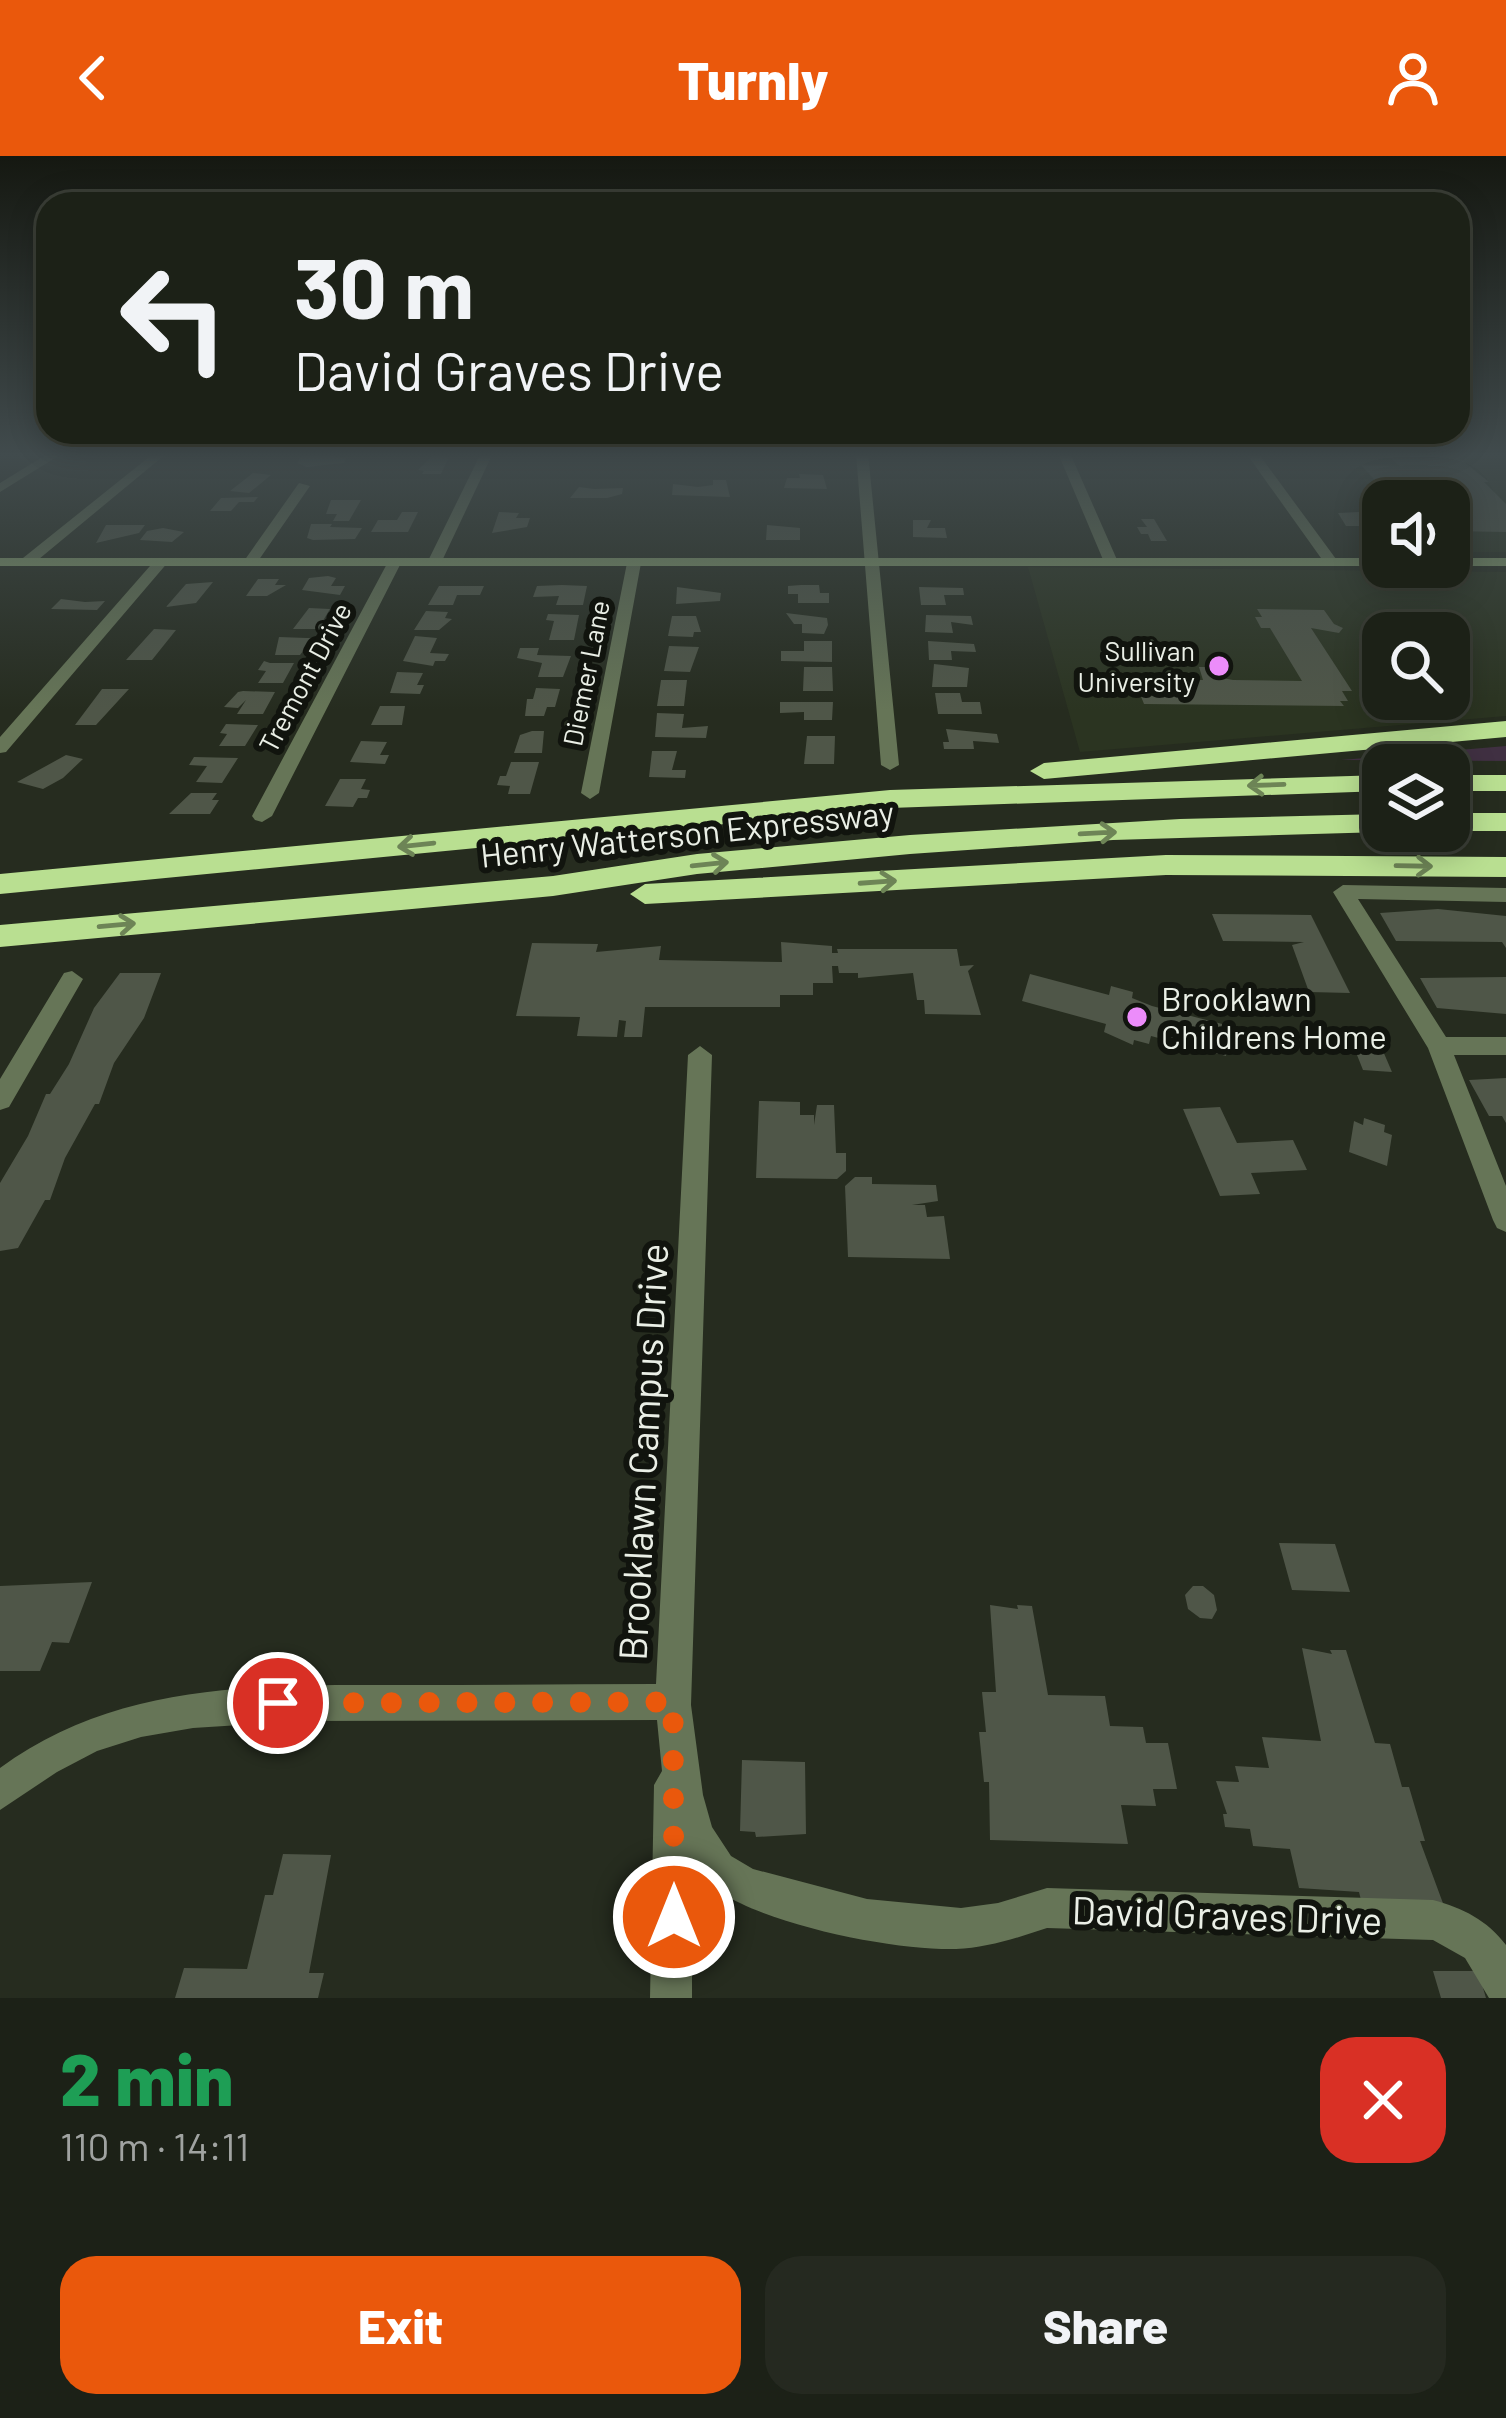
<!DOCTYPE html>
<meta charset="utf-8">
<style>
body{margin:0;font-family:Barlow,sans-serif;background:#252920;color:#f1f3f6;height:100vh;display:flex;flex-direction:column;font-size:45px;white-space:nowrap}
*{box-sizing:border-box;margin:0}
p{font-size:39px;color:#a0a3a1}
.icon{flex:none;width:66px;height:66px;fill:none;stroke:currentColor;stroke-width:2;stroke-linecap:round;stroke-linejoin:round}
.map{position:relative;height:1842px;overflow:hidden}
.drawer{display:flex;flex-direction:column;background:#1c2117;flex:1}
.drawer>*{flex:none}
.guide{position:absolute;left:36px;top:36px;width:1434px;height:252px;border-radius:36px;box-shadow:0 6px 30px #0003,0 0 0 3px #3a3e36;background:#1c2117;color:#f1f3f6;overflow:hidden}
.controls{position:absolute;left:1362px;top:324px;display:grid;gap:24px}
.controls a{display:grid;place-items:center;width:108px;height:108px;border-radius:24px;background:#1c2117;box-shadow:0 6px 30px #0003,0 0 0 3px #3a3e36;font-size:60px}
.pin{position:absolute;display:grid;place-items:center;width:102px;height:102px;color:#fff;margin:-51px;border:6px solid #fff;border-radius:50%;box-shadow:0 3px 12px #0007}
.me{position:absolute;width:132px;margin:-66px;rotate:0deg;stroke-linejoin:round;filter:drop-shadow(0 0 9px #0008)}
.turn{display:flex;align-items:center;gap:42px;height:252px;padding:0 60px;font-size:54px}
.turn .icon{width:156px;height:156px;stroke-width:2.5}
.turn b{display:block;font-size:84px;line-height:102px}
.round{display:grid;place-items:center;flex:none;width:126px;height:126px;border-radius:36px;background:#252920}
.summary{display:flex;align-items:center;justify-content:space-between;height:204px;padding:0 60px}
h1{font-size:72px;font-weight:800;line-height:90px;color:#1e9e55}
.action{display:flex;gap:24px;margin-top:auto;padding:24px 60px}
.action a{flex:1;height:138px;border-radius:36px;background:#ea580c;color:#fff;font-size:48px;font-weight:800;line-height:138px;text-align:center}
.action a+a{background:#252920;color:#f1f3f6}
header{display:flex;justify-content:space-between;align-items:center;height:156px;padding:0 60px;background:#ea580c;color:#fff;font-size:54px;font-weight:800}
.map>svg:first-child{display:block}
.built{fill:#2b3421;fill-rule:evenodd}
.green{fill:#403042}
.building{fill:#4f5648}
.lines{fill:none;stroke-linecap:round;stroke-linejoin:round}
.street{fill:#667557;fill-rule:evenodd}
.secondary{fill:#87a06f;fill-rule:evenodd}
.highway{fill:#b9df91;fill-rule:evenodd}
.oneway{stroke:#6d8456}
.route{stroke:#ea580c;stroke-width:21;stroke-dasharray:0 37.8}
.poi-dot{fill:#ec8cfa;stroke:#11140e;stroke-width:4.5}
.labels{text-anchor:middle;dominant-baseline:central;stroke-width:12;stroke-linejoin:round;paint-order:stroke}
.far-poi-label{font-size:27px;fill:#eaefe6;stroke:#11140e;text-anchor:end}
.far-street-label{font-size:27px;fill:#eaefe6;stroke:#11140e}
.street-label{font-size:33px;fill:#eaefe6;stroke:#11140e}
.poi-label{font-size:33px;fill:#eaefe6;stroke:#11140e;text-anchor:start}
.near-street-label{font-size:39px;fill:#eaefe6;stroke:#11140e}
</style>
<header><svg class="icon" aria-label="back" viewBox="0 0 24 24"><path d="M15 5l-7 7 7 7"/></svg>Turnly<svg class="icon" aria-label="person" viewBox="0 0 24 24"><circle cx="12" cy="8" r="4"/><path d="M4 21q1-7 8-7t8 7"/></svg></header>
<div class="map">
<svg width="1506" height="1842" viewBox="0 0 1506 1842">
<rect width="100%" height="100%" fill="#262c1f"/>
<!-- built -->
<path class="built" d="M 1341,297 L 1506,297 L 1506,396 L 1449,396 L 1449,345 L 1383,347 Z
M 1028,411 L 1506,416 L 1506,560 L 1080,596 ZM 1383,477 L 1449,477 L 1449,543 L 1383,543 Z"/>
<!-- green -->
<path class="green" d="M 1506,590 L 1506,605 L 1341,604 Z"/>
<!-- building -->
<path class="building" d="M 1453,297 L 1489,326 L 1484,326 L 1506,348 L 1506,376 L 1449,375 L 1449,345 L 1411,345 L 1403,337 L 1437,337 L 1432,332 L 1381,331 L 1361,309 L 1400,310 L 1386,298 Z
M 302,299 L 337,299 L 335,302 L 346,302 L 344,307 L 307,311 L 297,307 Z
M 432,300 L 449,301 L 441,318 L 422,318 L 424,315 L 418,314 Z
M 253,317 L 271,319 L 249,337 L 230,335 Z
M 799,318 L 823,319 L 827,333 L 784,332 L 787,322 L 800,322 Z
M 713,324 L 726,324 L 730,341 L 672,339 L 673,328 L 698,331 L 713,329 Z
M 579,331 L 594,333 L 623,332 L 622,338 L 607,342 L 570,342 Z
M 258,341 L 254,346 L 239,346 L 231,355 L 210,355 L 221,342 Z
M 331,344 L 361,344 L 349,365 L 333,365 L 337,358 L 326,358 Z
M 402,356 L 418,356 L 408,376 L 371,376 L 378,364 L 397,364 Z
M 499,356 L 519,357 L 516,362 L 530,362 L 527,371 L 492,377 Z
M 1359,356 L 1376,358 L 1381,364 L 1360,364 L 1365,370 L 1346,370 L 1338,357 Z
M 1141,363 L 1154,363 L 1167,385 L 1151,385 L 1148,378 L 1141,378 L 1137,371 L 1147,371 Z
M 913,364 L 931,364 L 927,372 L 945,372 L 947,382 L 913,381 Z
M 311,368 L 332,368 L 330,371 L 362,372 L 355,383 L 313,384 L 307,382 Z
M 106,369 L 145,369 L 139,377 L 96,387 Z
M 767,369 L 800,372 L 800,384 L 766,384 Z
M 163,372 L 184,376 L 172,386 L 140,384 L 147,375 Z
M 328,420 L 336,422 L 331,430 L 345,430 L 340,439 L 302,434 L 309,422 Z
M 258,423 L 279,423 L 275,429 L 286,429 L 267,440 L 246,440 Z
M 213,426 L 196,447 L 166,451 L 186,428 Z
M 801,429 L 819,429 L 820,437 L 829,437 L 829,447 L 798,447 L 798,438 L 788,438 L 788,430 Z
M 439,430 L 484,430 L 480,439 L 457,439 L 453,449 L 428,449 Z
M 537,430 L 562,429 L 587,430 L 583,449 L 556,449 L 559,440 L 533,441 Z
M 677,431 L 721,437 L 720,445 L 676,448 Z
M 919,431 L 963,432 L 964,439 L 944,439 L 946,449 L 921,449 Z
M 61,443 L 85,446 L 105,445 L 97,454 L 51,453 Z
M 309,452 L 330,453 L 318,473 L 293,473 Z
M 1257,453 L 1324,454 L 1334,468 L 1343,472 L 1339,477 L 1311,472 L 1352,535 L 1342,535 L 1348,545 L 1340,545 L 1344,550 L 1144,548 L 1134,523 L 1203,524 L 1199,511 L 1208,511 L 1212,520 L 1233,524 L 1302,525 L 1270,472 L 1261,472 L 1255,461 L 1262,461 Z
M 426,455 L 448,456 L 445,462 L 452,463 L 439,474 L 414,474 Z
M 786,457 L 827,462 L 828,469 L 824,478 L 802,477 L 802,468 L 794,468 Z
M 548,458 L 579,459 L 574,484 L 549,484 L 554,465 L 546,464 Z
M 926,459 L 971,460 L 973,469 L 951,466 L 953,477 L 925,476 Z
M 672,460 L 696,460 L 701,476 L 694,476 L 693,481 L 668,480 Z
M 154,473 L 176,474 L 152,504 L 126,504 Z
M 415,480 L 437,482 L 430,497 L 449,498 L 445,505 L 435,505 L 433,510 L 403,505 Z
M 279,481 L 307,482 L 313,482 L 300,499 L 275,499 Z
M 804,485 L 832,485 L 832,506 L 781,505 L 781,495 L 804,495 Z
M 928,485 L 974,488 L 976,496 L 951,495 L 952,504 L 929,504 Z
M 669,490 L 699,491 L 690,516 L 664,515 Z
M 520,492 L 539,492 L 537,499 L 571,500 L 563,521 L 538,521 L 542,507 L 517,502 Z
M 264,505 L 270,507 L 294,507 L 283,527 L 258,527 L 266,515 L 258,514 Z
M 934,508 L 969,512 L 967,531 L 932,531 Z
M 804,511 L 832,511 L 833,535 L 803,535 Z
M 397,516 L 423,517 L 417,529 L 424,529 L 420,538 L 390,537 Z
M 661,524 L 687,524 L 684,550 L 657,550 Z
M 536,532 L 560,533 L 555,551 L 547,551 L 544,560 L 525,560 L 527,543 L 533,543 Z
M 102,533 L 129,533 L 96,569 L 75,569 Z
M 238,536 L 243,535 L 275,536 L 263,558 L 237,558 L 246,544 L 238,552 L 224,551 Z
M 935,537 L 960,537 L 962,546 L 980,546 L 982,558 L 938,558 Z
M 780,546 L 833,546 L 832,564 L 804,564 L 804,556 L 780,557 Z
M 380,550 L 405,550 L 402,569 L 371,569 Z
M 657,557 L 684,558 L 682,572 L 708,570 L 706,582 L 655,581 Z
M 226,568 L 258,569 L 245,590 L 219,590 L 227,578 L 220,577 Z
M 946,573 L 997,578 L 999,587 L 973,585 L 974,593 L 944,593 L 943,586 L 949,586 Z
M 532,575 L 544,575 L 542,597 L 514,597 L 520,579 Z
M 807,580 L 835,580 L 834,608 L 804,608 Z
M 361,585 L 387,586 L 380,599 L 389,599 L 385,608 L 350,606 Z
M 652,595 L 677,595 L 672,614 L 686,614 L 685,622 L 649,621 Z
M 66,599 L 83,603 L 63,622 L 43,633 L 17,626 Z
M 194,601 L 238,602 L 222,627 L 196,626 L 207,610 L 189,609 Z
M 511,606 L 539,606 L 530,638 L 508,638 L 510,630 L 497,629 L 500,620 L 506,620 Z
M 340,623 L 366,623 L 361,633 L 370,634 L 367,642 L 358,642 L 353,651 L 325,650 Z
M 191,637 L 217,637 L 212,644 L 219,644 L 210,658 L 169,658 Z
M 1438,753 L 1506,760 L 1506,792 L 1502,786 L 1396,785 L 1380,757 Z
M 1212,758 L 1311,759 L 1350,837 L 1309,836 L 1292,789 L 1304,786 L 1223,785 Z
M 781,786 L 832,790 L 832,797 L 838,797 L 837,793 L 957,793 L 960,810 L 974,809 L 968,815 L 981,859 L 925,858 L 924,844 L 917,844 L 913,817 L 858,822 L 858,817 L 839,817 L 838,810 L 832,810 L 833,827 L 813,827 L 813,839 L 780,839 L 780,851 L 645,851 L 642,881 L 624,881 L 626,865 L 619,864 L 617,881 L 577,880 L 580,861 L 516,860 L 532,787 L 598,788 L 596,796 L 661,790 L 659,804 L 782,806 Z
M 120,817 L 161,817 L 144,862 L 114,907 L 99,948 L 95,948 L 65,1002 L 50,1044 L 45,1044 L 18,1092 L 0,1095 L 0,1027 L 28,980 L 46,938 L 50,938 L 69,908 L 94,852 Z
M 1030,818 L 1109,839 L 1111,830 L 1133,836 L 1132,842 L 1152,850 L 1230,870 L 1226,900 L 1151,880 L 1149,888 L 1134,884 L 1133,889 L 1104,876 L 1106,868 L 1022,845 Z
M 1506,821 L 1506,858 L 1437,852 L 1420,822 Z
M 1355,894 L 1383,895 L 1392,916 L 1363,914 Z
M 1506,922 L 1506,967 L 1502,960 L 1489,960 L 1469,924 Z
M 759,945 L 800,946 L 800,959 L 814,959 L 814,969 L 817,949 L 834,949 L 836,997 L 846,997 L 846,1015 L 837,1023 L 756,1022 Z
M 1220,951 L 1237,987 L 1293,984 L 1307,1014 L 1251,1017 L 1260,1038 L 1220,1040 L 1183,953 Z
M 1364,962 L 1385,969 L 1384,976 L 1392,979 L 1387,1010 L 1349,996 L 1354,965 L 1363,969 Z
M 855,1021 L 872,1021 L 872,1028 L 936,1029 L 938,1045 L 912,1049 L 925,1049 L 927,1061 L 944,1060 L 950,1103 L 848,1101 L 845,1030 Z
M 1279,1387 L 1335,1388 L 1350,1436 L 1292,1434 Z
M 92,1426 L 69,1487 L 52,1486 L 40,1515 L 0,1515 L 0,1430 Z
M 1193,1430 L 1203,1430 L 1214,1439 L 1217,1454 L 1212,1463 L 1200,1462 L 1188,1453 L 1185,1439 Z
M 990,1449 L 1018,1453 L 1017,1449 L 1032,1450 L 1048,1539 L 1105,1540 L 1110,1570 L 1143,1571 L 1146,1587 L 1168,1587 L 1177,1633 L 1153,1633 L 1156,1650 L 1121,1649 L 1128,1688 L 990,1684 L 989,1626 L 984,1626 L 979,1576 L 986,1576 L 982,1536 L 996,1536 Z
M 1302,1492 L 1332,1498 L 1330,1494 L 1346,1494 L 1375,1587 L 1390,1588 L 1402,1631 L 1409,1631 L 1425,1685 L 1420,1685 L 1444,1750 L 1361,1744 L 1359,1736 L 1299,1732 L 1290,1693 L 1253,1690 L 1250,1673 L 1225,1671 L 1223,1658 L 1227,1658 L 1216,1625 L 1239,1626 L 1235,1610 L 1269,1612 L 1262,1581 L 1321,1585 Z
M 742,1604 L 805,1606 L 806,1678 L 756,1681 L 755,1676 L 740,1675 Z
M 283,1698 L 331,1699 L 309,1817 L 324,1817 L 318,1842 L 175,1842 L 184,1812 L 247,1813 L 265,1739 L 273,1739 Z
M 1433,1815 L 1478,1815 L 1486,1842 L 1441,1842 Z"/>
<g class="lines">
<!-- street -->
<path class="street" d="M 49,297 L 63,297 L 0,336 L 0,327 Z
M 154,297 L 167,297 L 33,408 L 23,408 L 23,402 Z
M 481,297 L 493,297 L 441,407 L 429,410 L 427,407 Z
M 856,297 L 868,297 L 899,609 L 890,614 L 881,609 Z
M 1058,297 L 1070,297 L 1118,406 L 1116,409 L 1104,406 Z
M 1246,297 L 1258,297 L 1336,403 L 1336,409 L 1326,409 Z
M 299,327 L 310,330 L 256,408 L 246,408 L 244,405 Z
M 157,402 L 169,405 L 6,596 L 0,597 L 0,581 Z
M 634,403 L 641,407 L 599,637 L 590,643 L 581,637 L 627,407 Z
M 389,404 L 401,407 L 272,660 L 262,666 L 255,664 L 252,660 Z
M 1343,729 L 1506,732 L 1506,746 L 1358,743 L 1446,881 L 1506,881 L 1506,899 L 1454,899 L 1506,1030 L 1506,1076 L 1497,1072 L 1493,1064 L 1428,892 L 1333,736 Z
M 72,815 L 83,823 L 9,951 L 0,954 L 0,923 L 64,817 Z
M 700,890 L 712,899 L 691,1549 L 703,1639 L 712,1671 L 731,1700 L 753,1713 L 867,1743 L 961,1752 L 998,1747 L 1047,1732 L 1433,1744 C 1463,1752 1487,1764 1506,1789 L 1506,1842 L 1489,1842 L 1465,1802 L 1433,1784 L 1047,1772 C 1017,1782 987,1792 956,1793 C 893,1795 728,1764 692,1712 L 692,1842 L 650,1842 L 654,1629 L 662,1615 L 657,1564 L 301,1565 L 193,1572 L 141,1581 L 97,1595 L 57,1616 L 0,1654 L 0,1612 C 120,1524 265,1529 407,1529 C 490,1529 573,1528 656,1528 L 688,899 Z"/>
<!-- secondary -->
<path class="secondary" d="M 0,402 L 1383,402 L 1383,410 L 0,410 Z
M 1449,402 L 1506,402 L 1506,410 L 1449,410 Z"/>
<!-- highway -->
<path class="highway" d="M 1506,565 L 1506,581 L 1044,623 L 1030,615 L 1044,607 Z
M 1383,619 L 1383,635 L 890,652 L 0,738 L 0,718 L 890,634 Z
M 1449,619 L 1506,619 L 1506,635 L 1449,635 Z
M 1449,657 L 1506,657 L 1506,675 L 1449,675 Z
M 1383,658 L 1383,675 L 1387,675 L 1383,676 L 1113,684 L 910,698 L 697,718 L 553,740 L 0,791 L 0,769 L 553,720 L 697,698 L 910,679 L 1180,663 Z
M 1166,699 L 1506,701 L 1506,721 L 1166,719 L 645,748 L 630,738 L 645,728 Z"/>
</g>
<!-- one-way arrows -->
<defs><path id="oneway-shaft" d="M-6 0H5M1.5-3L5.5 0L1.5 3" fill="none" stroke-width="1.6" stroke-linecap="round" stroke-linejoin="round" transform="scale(3)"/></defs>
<g class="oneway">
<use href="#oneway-shaft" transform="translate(1266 629) rotate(178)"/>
<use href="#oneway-shaft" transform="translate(1098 677) rotate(-3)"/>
<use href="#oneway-shaft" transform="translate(416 689) rotate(174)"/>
<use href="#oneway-shaft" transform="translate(710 708) rotate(-6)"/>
<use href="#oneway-shaft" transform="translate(1414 710) rotate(1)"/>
<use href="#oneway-shaft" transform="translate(878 726) rotate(-4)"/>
<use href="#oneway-shaft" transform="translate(117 769) rotate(-5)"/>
</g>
<!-- sky -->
<linearGradient id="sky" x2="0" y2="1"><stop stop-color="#151811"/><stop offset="0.54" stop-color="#414b4d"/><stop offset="1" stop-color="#414b4d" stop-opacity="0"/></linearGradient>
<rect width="1506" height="554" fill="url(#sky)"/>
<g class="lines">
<!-- route -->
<path class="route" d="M 278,1547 L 673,1546 L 674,1761"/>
</g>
<!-- markers -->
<g class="poi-dot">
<circle cx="1219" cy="510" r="12"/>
<circle cx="1137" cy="861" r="12"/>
</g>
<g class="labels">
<!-- far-poi labels -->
<g class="far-poi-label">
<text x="1195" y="494">Sullivan<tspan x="1195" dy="31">University</tspan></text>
</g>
<!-- far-street labels -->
<g class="far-street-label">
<text transform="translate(585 517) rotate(-79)">Diemer Lane</text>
<text transform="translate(304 521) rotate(-62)">Tremont Drive</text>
</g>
<!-- street labels -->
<g class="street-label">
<text transform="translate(687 677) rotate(-6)">Henry Watterson Expressway</text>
</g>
<!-- poi labels -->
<g class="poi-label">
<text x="1161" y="842">Brooklawn<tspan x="1161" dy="38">Childrens Home</tspan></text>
</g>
<!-- near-street labels -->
<g class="near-street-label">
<text transform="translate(642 1296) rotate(-87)">Brooklawn Campus Drive</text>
<text transform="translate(1227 1758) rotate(2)">David Graves Drive</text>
</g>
</g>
</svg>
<div class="controls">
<a><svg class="icon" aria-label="sound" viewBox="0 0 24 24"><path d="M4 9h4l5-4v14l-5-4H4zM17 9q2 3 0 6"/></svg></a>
<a><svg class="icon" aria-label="search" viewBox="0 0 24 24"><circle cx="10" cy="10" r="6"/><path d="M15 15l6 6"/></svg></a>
<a><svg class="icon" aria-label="layers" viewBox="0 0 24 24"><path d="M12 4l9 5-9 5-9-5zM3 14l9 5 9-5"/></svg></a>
</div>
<div class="pin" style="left:278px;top:1547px;background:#d93025"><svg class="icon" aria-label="arrive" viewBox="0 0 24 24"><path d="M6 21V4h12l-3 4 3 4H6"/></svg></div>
<svg class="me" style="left:674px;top:1761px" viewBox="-20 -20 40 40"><circle r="17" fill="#ea580c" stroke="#fff" stroke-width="3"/><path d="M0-11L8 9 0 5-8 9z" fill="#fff"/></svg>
<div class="guide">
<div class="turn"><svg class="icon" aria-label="left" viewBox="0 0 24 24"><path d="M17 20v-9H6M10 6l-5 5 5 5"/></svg><div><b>30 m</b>David Graves Drive</div></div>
</div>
</div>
<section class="drawer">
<div class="summary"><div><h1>2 min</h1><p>110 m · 14:11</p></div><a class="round" style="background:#d93025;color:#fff"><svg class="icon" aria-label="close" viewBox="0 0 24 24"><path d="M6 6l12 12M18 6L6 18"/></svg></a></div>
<div class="action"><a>Exit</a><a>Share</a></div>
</section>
